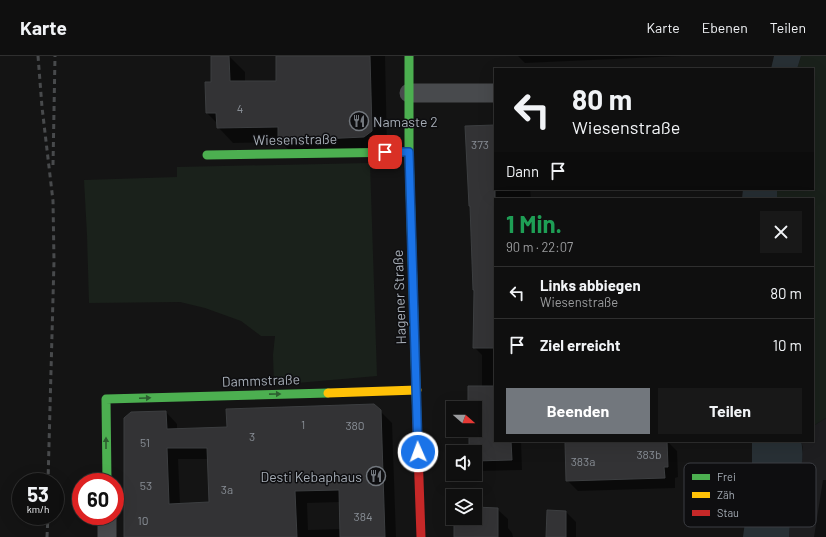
<!DOCTYPE html>
<html lang="de">
<meta charset="utf-8">
<style>
body{margin:0;font-family:Barlow,sans-serif;background:#181818;color:#f1f3f6;height:100vh;display:flex;flex-direction:column;font-size:15px;white-space:nowrap}
*{box-sizing:border-box;margin:0}
p{font-size:13px;color:#9b9c9e}
.icon{flex:none;width:22px;height:22px;fill:none;stroke:currentColor;stroke-width:2;stroke-linecap:round;stroke-linejoin:round}
.map{position:relative;flex:1;overflow:hidden}
.details{position:absolute;left:494px;top:142px;width:320px;height:244px;display:flex;flex-direction:column;background:#0f0f0f;border-radius:0px;box-shadow:0 4px 16px #0002,0 0 0 1px #2f2f2f}
.details>*{flex:none}
.hud{position:absolute;left:494px;top:12px;width:320px;height:122px;border-radius:0px;box-shadow:0 4px 16px #0002,0 0 0 1px #2f2f2f;background:#0f0f0f;color:#f1f3f6;overflow:hidden}
.needle{width:26px;rotate:110deg}
.controls{position:absolute;left:446px;top:345px;display:grid;gap:8px}
.controls a{display:grid;place-items:center;width:36px;height:36px;border-radius:0px;background:#0f0f0f;box-shadow:0 4px 16px #0002,0 0 0 1px #2f2f2f;font-size:20px}
.speed{position:absolute;left:12px;top:417px;display:flex;gap:8px;font-size:20px;font-weight:700;text-align:center}
.speed>*{display:grid;place-content:center;width:52px;height:52px;border-radius:50%;background:#0f0f0f;box-shadow:0 4px 16px #0002,0 0 0 1px #2f2f2f;line-height:1}
.speed small{font-size:10px;font-weight:400}
.speed .limit{border:6px solid #d22;background:#fff;color:#111}
.pin{position:absolute;display:grid;place-items:center;width:34px;height:34px;color:#fff;margin:-17px;border-radius:8px;box-shadow:0 2px 6px #0006}
.me{position:absolute;width:44px;margin:-22px;rotate:358deg;stroke-linejoin:round;filter:drop-shadow(0 0 3px #0008)}
.turn{display:flex;align-items:center;gap:14px;height:84px;padding:0 12px;font-size:18px}
.turn .icon{width:52px;height:52px;stroke-width:2.5}
.turn b{display:block;font-size:28px;line-height:34px}
.then{display:flex;align-items:center;height:38px;padding:0 12px;background:#0003;gap:8px;font-size:15px}
.round{display:grid;place-items:center;flex:none;width:42px;height:42px;border-radius:0px;background:#181818}
.summary{display:flex;align-items:center;justify-content:space-between;height:68px;padding:0 12px}
h1{font-size:24px;font-weight:700;line-height:30px;color:#1e9e55}
.primary-button{display:flex;gap:8px;margin-top:auto;padding:8px 12px}
.primary-button a{flex:1;height:46px;border-radius:0px;background:#72777d;color:#fff;font-size:16px;font-weight:700;line-height:46px;text-align:center}
.primary-button a+a{background:#181818;color:#f1f3f6}
ul{padding:0;list-style:none}
li{display:flex;align-items:center;gap:12px;height:52px;padding:0 12px;border-top:1px solid #2f2f2f}
li div{flex:1}
li b{display:block;font-size:15px}
li em{font-style:normal}
header{display:flex;align-items:center;gap:24px;box-sizing:border-box;height:56px;padding:0 20px;background:#0f0f0f;border-bottom:1px solid #2f2f2f}
header strong{font-size:19px}
nav{display:flex;gap:22px;margin-inline-start:auto;font-size:14px}
.map>svg:first-child{display:block}
.built{fill:#1e1e20}
.green{fill:#1a211b}
.water{fill:#283035}
.shadow{fill:#0007;fill-rule:evenodd}
.building{fill:#333335;stroke:#3c3e40;fill-rule:evenodd}
.lines{fill:none;stroke-linecap:round;stroke-linejoin:round}
.street{stroke:#484a4d;stroke-width:19}
.fast{stroke:#4caf50;stroke-width:9}
.slow{stroke:#ffc107;stroke-width:9}
.jam{stroke:#c62828;stroke-width:9}
.rail{stroke:#484a4c;stroke-width:3;stroke-dasharray:5 4;stroke-linecap:butt}
.oneway{fill:#2d5e30}
.route-casing{stroke:#114b97;stroke-width:10}
.route{stroke:#1a73e8;stroke-width:7}
.labels{text-anchor:middle;dominant-baseline:central;stroke-width:3;stroke-linejoin:round;paint-order:stroke}
.number-label{font-size:12px;fill:#888e95}
.poi-label{font-size:14px;fill:#a5acb5;stroke:#0e0e10;text-anchor:start}
.street-label{font-size:14px;fill:#a5acb5;stroke:#0e0e10}
.key{fill:#0e0e10;stroke:#3b3d42;stroke-width:1}
.key-label{font-size:11px;fill:#a5acb5}
</style>
<header>
<strong>Karte</strong>
<nav><a>Karte</a><a>Ebenen</a><a>Teilen</a></nav>
</header>
<div class="map">
<svg width="826" height="481" viewBox="0 0 826 481">
<rect width="100%" height="100%" fill="#141414"/>
<!-- built -->
<path class="built" d="M 826,362 L 826,481 L 789,481 L 792,448 L 801,416 L 803,392 L 801,385 L 813,385 L 813,370 Z"/>
<!-- green -->
<path class="green" d="M 801,0 L 826,0 L 826,362 L 813,370 L 813,143 L 777,143 L 777,133 L 813,133 L 813,13 L 797,13 Z
M 370,107 L 377,320 L 274,329 L 273,299 L 275,280 L 261,280 L 241,265 L 205,252 L 180,246 L 89,247 L 87,179 L 84,124 L 177,121 L 177,111 Z"/>
<!-- water -->
<path class="water" d="M 774,0 L 801,0 L 797,13 L 771,13 Z
M 743,133 L 777,133 L 777,143 L 742,143 Z
M 752,385 L 801,385 C 806,406 797,426 793,447 C 790,458 790,470 789,481 L 743,481 L 752,411 Z"/>
<!-- shadow -->
<path class="shadow" d="M 212,0 L 229,0 L 245,16 L 245,26 L 277,26 L 277,0 L 385,0 L 387,91 L 295,100 L 281,86 L 233,87 L 218,71 L 218,68 L 207,57 L 212,27 Z
M 518,0 L 681,0 L 525,7 Z
M 495,70 L 495,133 L 530,133 L 531,143 L 495,143 L 495,385 L 521,385 L 522,414 L 481,415 L 475,409 L 475,396 L 470,396 L 470,374 L 475,374 L 475,352 L 469,352 L 482,331 L 482,299 L 474,291 L 475,235 L 474,234 L 471,151 Z
M 380,355 L 392,367 L 396,481 L 125,481 L 166,356 L 177,368 L 177,373 L 228,372 ZM 178,403 L 208,403 L 210,447 L 180,449 ZM 340,446 L 341,473 L 308,474 L 307,447 Z
M 657,385 L 667,385 L 677,395 L 678,421 L 675,422 L 675,432 L 578,435 L 567,424 Z
M 823,424 L 826,424 L 826,481 L 814,481 Z
M 475,452 L 497,453 L 508,463 L 508,472 L 512,477 L 513,481 L 455,481 L 454,462 L 475,462 Z
M 566,456 L 576,466 L 576,481 L 547,481 Z"/>
<!-- building -->
<path class="building" d="M 211,0 L 229,0 L 230,25 L 276,25 L 276,0 L 370,0 L 372,75 L 364,81 L 278,85 L 278,71 L 217,72 L 216,57 L 206,57 L 205,26 L 211,26 Z
M 495,69 L 495,292 L 473,292 L 474,234 L 473,234 L 470,150 L 469,150 L 465,70 Z
M 468,330 L 495,330 L 495,385 L 511,385 L 512,404 L 475,405 L 475,396 L 469,396 L 469,374 L 475,374 L 475,352 L 468,352 Z
M 374,348 L 381,354 L 385,481 L 340,481 L 339,434 L 295,435 L 297,481 L 124,481 L 124,362 L 131,356 L 166,355 L 167,373 L 227,371 L 226,353 ZM 167,392 L 207,392 L 209,446 L 169,448 Z
M 613,385 L 667,385 L 668,411 L 664,411 L 665,422 L 566,425 L 565,386 Z
M 475,451 L 498,452 L 498,481 L 454,481 L 454,462 L 475,462 Z
M 547,454 L 566,455 L 566,481 L 546,481 Z"/>
<g class="lines">
<!-- street -->
<path class="street" d="M 409,37 L 495,37
M 107,460 L 107,481"/>
<!-- fast -->
<path class="fast" d="M 409,0 L 409,96 L 417,366
M 207,99 L 409,96
M 107,426 L 106,343 L 328,337"/>
<!-- slow -->
<path class="slow" d="M 328,337 L 417,334"/>
<!-- jam -->
<path class="jam" d="M 417,366 L 421,481"/>
<!-- rail -->
<path class="rail" d="M 38,0 L 42,51 L 53,145 L 54,205 L 48,426
M 53,109 L 55,0
M 47,481 L 48,460"/>
</g>
<!-- one-way arrows -->
<defs><path id="oneway-solid" d="M-6-.8H1V-3.2L6.5 0L1 3.2V.8H-6Z"/></defs>
<g class="oneway">
<use href="#oneway-solid" transform="translate(275 338) rotate(-1)"/>
<use href="#oneway-solid" transform="translate(145 342) rotate(-2)"/>
<use href="#oneway-solid" transform="translate(106 387) rotate(-90)"/>
</g>
<g class="lines">
<defs>
<path id="route" d="M 385,96 L 409,96 L 418,396"/>
</defs>
<!-- route casing -->
<use href="#route" class="route-casing"/>
<!-- route -->
<use href="#route" class="route"/>
</g>
<!-- icons -->
<defs>
<symbol id="restaurant-ring" viewBox="-11 -11 22 22"><circle r="9.5" fill="#0e0e10" stroke="#72777d" stroke-width="1.5"/><path d="M-5-6h1v4h1v-4h1v4h1v-4h1v5L-1.5 .5V6h-2V.5L-5-1ZM5-6V6H3V1.5H1.5Q1.5-4 5-6Z" fill="#72777d"/></symbol>
</defs>
<g fill-rule="evenodd">
<use href="#restaurant-ring" x="348" y="54" width="22" height="22"/>
<use href="#restaurant-ring" x="365" y="409" width="22" height="22"/>
</g>
<g class="labels">
<!-- number labels -->
<g class="number-label">
<text x="240" y="52">4</text>
<text x="480" y="88">373</text>
<text x="303" y="368">1</text>
<text x="355" y="369">380</text>
<text x="252" y="380">3</text>
<text x="145" y="386">51</text>
<text x="649" y="398">383b</text>
<text x="583" y="405">383a</text>
<text x="146" y="429">53</text>
<text x="227" y="433">3a</text>
<text x="363" y="460">384</text>
<text x="143" y="464">10</text>
</g>
<!-- poi labels -->
<g class="poi-label">
<text x="373" y="65">Namaste 2</text>
<text x="362" y="420" text-anchor="end">Desti Kebaphaus</text>
</g>
<!-- street labels -->
<g class="street-label">
<text transform="translate(295 83) rotate(-1)">Wiesenstraße</text>
<text transform="translate(399 241) rotate(-92)">Hagener Straße</text>
<text transform="translate(261 324) rotate(-2)">Dammstraße</text>
</g>
</g>
<!-- legend -->
<rect x="684" y="407" width="132" height="64" rx="6" class="key"/>
<rect x="692" y="418" width="18" height="6" fill="#4caf50"/>
<rect x="692" y="436" width="18" height="6" fill="#ffc107"/>
<rect x="692" y="454" width="18" height="6" fill="#c62828"/>
<g class="key-label">
<text x="717" y="425">Frei</text>
<text x="717" y="443">Zäh</text>
<text x="717" y="461">Stau</text>
</g>
</svg>
<div class="controls">
<a><svg class="needle" viewBox="-14 -14 28 28"><path d="M0-13l5 13h-10z" fill="#e53935"/><path d="M0 13l5-13h-10z" fill="#9b9c9e"/></svg></a>
<a><svg class="icon" aria-label="sound" viewBox="0 0 24 24"><path d="M4 9h4l5-4v14l-5-4H4zM17 9q2 3 0 6"/></svg></a>
<a><svg class="icon" aria-label="layers" viewBox="0 0 24 24"><path d="M12 4l9 5-9 5-9-5zM3 14l9 5 9-5"/></svg></a>
</div>
<div class="speed"><div>53<small>km/h</small></div><div class="limit">60</div></div>
<div class="pin" style="left:385px;top:96px;background:#d93025"><svg class="icon" aria-label="arrive" viewBox="0 0 24 24"><path d="M6 21V4h12l-3 4 3 4H6"/></svg></div>
<svg class="me" style="left:418px;top:396px" viewBox="-20 -20 40 40"><circle r="17" fill="#1a73e8" stroke="#fff" stroke-width="3"/><path d="M0-11L8 9 0 5-8 9z" fill="#fff"/></svg>
<div class="hud">
<div class="turn"><svg class="icon" aria-label="left" viewBox="0 0 24 24"><path d="M17 20v-9H6M10 6l-5 5 5 5"/></svg><div><b>80 m</b>Wiesenstraße</div></div>
<div class="then">Dann<svg class="icon" aria-label="arrive" viewBox="0 0 24 24"><path d="M6 21V4h12l-3 4 3 4H6"/></svg></div>
</div>
<section class="details">
<div class="summary"><div><h1>1 Min.</h1><p>90 m · 22:07</p></div><a class="round"><svg class="icon" aria-label="close" viewBox="0 0 24 24"><path d="M6 6l12 12M18 6L6 18"/></svg></a></div>
<ul>
<li><svg class="icon" aria-label="left" viewBox="0 0 24 24"><path d="M17 20v-9H6M10 6l-5 5 5 5"/></svg><div><b>Links abbiegen</b><p>Wiesenstraße</p></div><em>80 m</em></li>
<li><svg class="icon" aria-label="arrive" viewBox="0 0 24 24"><path d="M6 21V4h12l-3 4 3 4H6"/></svg><div><b>Ziel erreicht</b></div><em>10 m</em></li>
</ul>
<div class="primary-button"><a>Beenden</a><a>Teilen</a></div>
</section>
</div>
